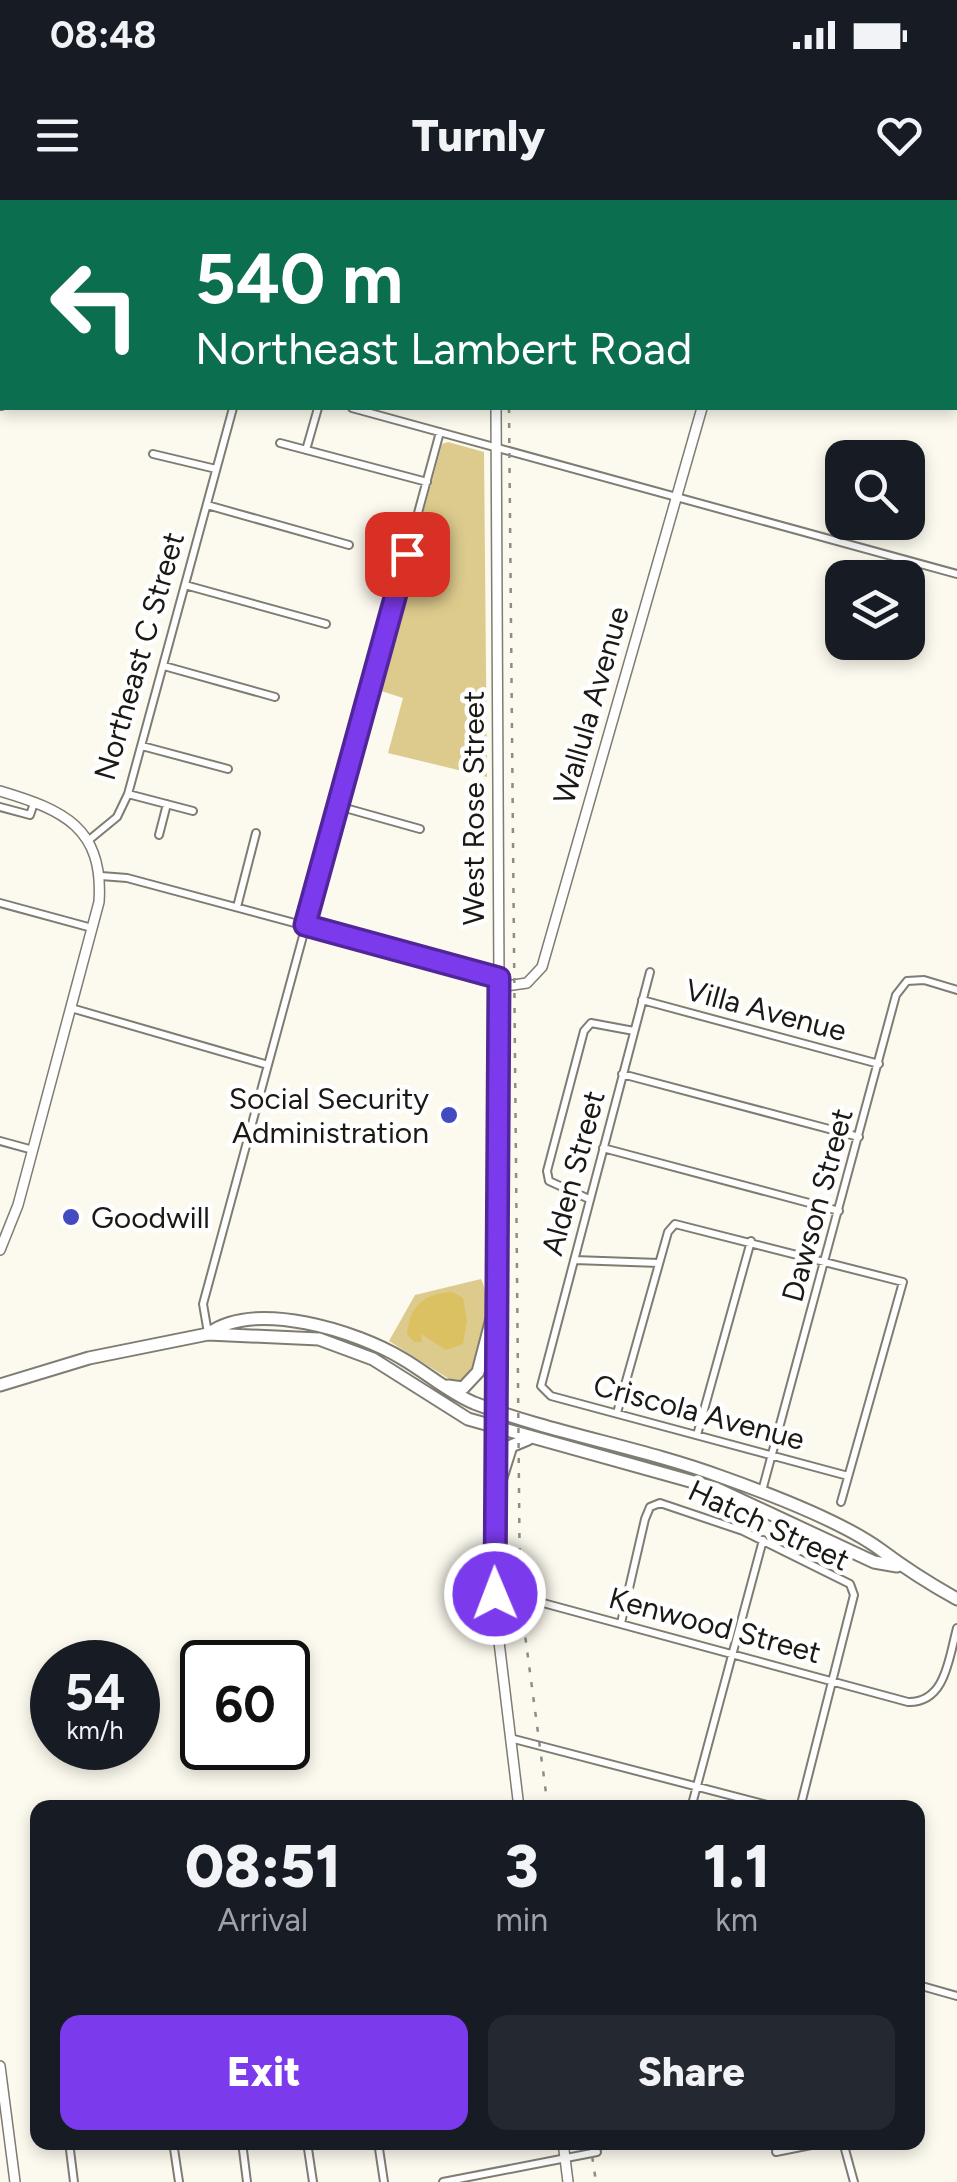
<!DOCTYPE html>
<style>
body{margin:0;font-family:Figtree,sans-serif;background:#242831;color:#f1f3f6;height:100vh;display:flex;flex-direction:column;font-size:38px;white-space:nowrap}
*{box-sizing:border-box;margin:0}
p{font-size:32px;color:#9ea1a6}
.icon{flex:none;width:55px;height:55px;fill:none;stroke:currentColor;stroke-width:2;stroke-linecap:round;stroke-linejoin:round}
.map{position:relative;flex:1;overflow:hidden}
.panel{position:absolute;left:30px;top:1600px;width:895px;height:350px;display:flex;flex-direction:column;background:#171b24;border-radius:20px;box-shadow:0 5px 15px #0003}
.panel>*{flex:none}
.guide{position:absolute;left:0px;top:0px;width:958px;height:210px;box-shadow:0 5px 15px #0003;background:#0b6e4f;color:#fff;overflow:hidden}
.tools{position:absolute;left:825px;top:240px;display:grid;gap:20px}
.tools a{display:grid;place-items:center;width:100px;height:100px;border-radius:20px;background:#171b24;box-shadow:0 5px 15px #0003;font-size:50px}
.speed{position:absolute;left:30px;top:1440px;display:flex;gap:20px;font-size:50px;font-weight:700;text-align:center}
.speed>*{display:grid;place-content:center;width:130px;height:130px;border-radius:50%;background:#171b24;box-shadow:0 5px 15px #0003;line-height:1}
.speed small{font-size:25px;font-weight:400}
.speed .limit{border:5px solid #111;border-radius:15px;background:#fff;color:#111}
.pin{position:absolute;display:grid;place-items:center;width:85px;height:85px;color:#fff;margin:-42px;border-radius:20px;box-shadow:0 5px 15px #0006}
.me{position:absolute;width:110px;margin:-55px;rotate:359deg;stroke-linejoin:round;filter:drop-shadow(0 0 8px #0008)}
.turn{display:flex;align-items:center;gap:35px;height:210px;padding:0 30px;font-size:45px}
.turn .icon{width:130px;height:130px;stroke-width:2.5}
.turn b{display:block;font-size:70px;line-height:85px}
.eta{display:flex;justify-content:space-evenly;align-items:center;height:170px;text-align:center}
.eta b{font-size:60px;font-weight:800;line-height:70px}
.cta{display:flex;gap:20px;margin-top:auto;padding:20px 30px}
.cta a{flex:1;height:115px;border-radius:20px;background:#7c3aed;color:#fff;font-size:40px;font-weight:800;line-height:115px;text-align:center}
.cta a+a{background:#242831;color:#f1f3f6}
.status{display:flex;justify-content:space-between;align-items:center;height:70px;padding:0 50px;background:#171b24;direction:ltr}
.status svg{height:28px;fill:currentColor}
header{display:flex;justify-content:space-between;align-items:center;height:130px;padding:0 30px;background:#171b24;font-size:45px;font-weight:800}
.map>svg:first-child{display:block}
.green{fill:#ddcb8d}
.water{fill:#dcc162}
.lines{fill:none;stroke-linecap:round;stroke-linejoin:round}
.street-casing{stroke:#7f7c73;stroke-width:10}
.secondary-casing{stroke:#7f7c73;stroke-width:12}
.primary-casing{stroke:#7f7c73;stroke-width:12}
.highway-casing{stroke:#7f7c73;stroke-width:15}
.street{stroke:#fff;stroke-width:6}
.secondary{stroke:#fff;stroke-width:9}
.primary{stroke:#fff;stroke-width:9}
.highway{stroke:#fff;stroke-width:11}
.rail{stroke:#8e8c85;stroke-width:2.5;stroke-dasharray:5 10;stroke-linecap:butt}
.route-casing{stroke:#51269a;stroke-width:25}
.route{stroke:#7c3aed;stroke-width:18}
.poi-dot{fill:#424cc0;stroke:#fff;stroke-width:4}
.labels{text-anchor:middle;dominant-baseline:central;stroke-width:9;stroke-linejoin:round;paint-order:stroke}
.street-label{font-size:30px;fill:#1a1915;stroke:#fff}
.poi-label{font-size:30px;fill:#1a1915;stroke:#fff;text-anchor:end}
</style>
<div class="status"><b>08:48</b><svg viewBox="0 0 49 12"><path d="M0 12V9h3v3zM5 12V6h3v6zM10 12V3h3v9zM15 12V0h3v12zM26 1h20v11H26zM47 4h2v5h-2z"/></svg></div>
<header><svg class="icon" aria-label="menu" viewBox="0 0 24 24"><path d="M4 6h16M4 12h16M4 18h16"/></svg>Turnly<svg class="icon" aria-label="heart" viewBox="0 0 24 24"><path d="M12 20l-8-8c-3-5 5-10 8-4 3-6 11-1 8 4z"/></svg></header>
<div class="map">
<svg width="957" height="1982" viewBox="0 0 957 1982">
<rect width="100%" height="100%" fill="#fcf9ee"/>
<!-- green -->
<path class="green" d="M 448,242 L 484,252 L 487,577 L 388,553 L 403,498 L 375,489 L 442,244 Z
M 481,1079 C 493,1102 483,1161 464,1181 L 449,1179 L 389,1141 L 415,1095 Z"/>
<!-- water -->
<path class="water" d="M 453,1092 L 463,1098 L 467,1121 L 463,1144 L 446,1150 L 421,1134 L 422,1142 L 414,1142 L 407,1134 C 410,1105 425,1093 453,1092 Z"/>
<g class="lines">
<defs>
<path id="street" d="M 34,2 L 34,0
M 287,2 L 288,0
M 0,112 L 2,112
M 955,125 L 957,126
M 0,206 L 2,206
M 352,208 L 957,374
M 280,243 L 427,282
M 306,250 L 318,208
M 153,254 L 216,269
M 207,305 L 349,345
M 185,385 L 326,424
M 164,466 L 275,497
M 142,546 L 228,569
M 128,594 L 193,611
M 338,606 L 420,629
M 0,607 L 30,615 L 34,603
M 159,635 L 167,604
M 89,640 L 117,617 L 128,594 L 233,208
M 101,676 L 127,678 L 499,778
M 0,703 L 92,728
M 237,707 L 256,633
M 650,772 L 541,1186 L 551,1196 L 848,1276
M 642,800 L 879,864
M 71,808 L 268,865
M 622,874 L 859,937
M 0,941 L 33,950
M 603,948 L 839,1011
M 589,999 L 549,981 L 547,971 L 584,831 L 591,823 L 634,831
M 574,1060 L 659,1063
M 208,1133 L 203,1104 L 440,232
M 617,1213 L 668,1032 L 675,1024 L 903,1082 L 841,1302
M 697,1235 L 751,1041
M 762,1291 L 896,795 L 907,781 L 924,780 L 957,790
M 496,1394 L 532,1400 L 908,1502 C 946,1503 949,1457 957,1428
M 621,1423 L 645,1319 L 650,1307 L 660,1303 L 743,1331 L 850,1384 L 854,1395 L 800,1608
M 510,1538 L 779,1608
M 691,1608 L 763,1340
M 918,1785 L 957,1796
M 69,1942 L 74,1982
M 173,1942 L 179,1982
M 242,1942 L 247,1982
M 307,1942 L 313,1982
M 378,1942 L 384,1982
M 843,1942 L 854,1982
M 776,1952 L 826,1942
M 443,1982 L 597,1952"/>
<path id="secondary" d="M 493,0 L 493,2
M 761,2 L 762,0
M 0,591 C 64,610 104,628 99,702 L 18,1005 L 0,1050
M 499,787 L 527,783 L 542,767 L 702,208
M 494,1209 L 499,778 L 496,208
M 0,1866 L 15,1982"/>
<path id="primary" d="M 494,1209 L 496,1417 L 519,1608
M 563,1942 L 568,1982"/>
<path id="highway" d="M 208,1134 C 255,1099 357,1131 403,1159 C 427,1173 448,1192 474,1203 C 554,1234 641,1247 722,1277 C 767,1293 843,1322 881,1350 C 905,1368 930,1384 957,1399
M 0,1185 L 89,1158 L 208,1134 L 319,1139 L 373,1159 L 468,1219 L 715,1288 L 874,1362 L 897,1366
M 448,1186 L 463,1188 L 478,1172 L 495,1107
M 494,1300 L 511,1246 L 528,1239"/>
</defs>
<!-- street casing -->
<use href="#street" class="street-casing"/>
<!-- secondary casing -->
<use href="#secondary" class="secondary-casing"/>
<!-- primary casing -->
<use href="#primary" class="primary-casing"/>
<!-- highway casing -->
<use href="#highway" class="highway-casing"/>
<!-- street -->
<use href="#street" class="street"/>
<!-- secondary -->
<use href="#secondary" class="secondary"/>
<!-- primary -->
<use href="#primary" class="primary"/>
<!-- highway -->
<use href="#highway" class="highway"/>
<!-- rail -->
<path class="rail" d="M 507,0 L 507,2
M 509,208 L 520,1397 L 548,1608
M 590,1942 L 596,1982"/>
</g>
<g class="lines">
<defs>
<path id="route" d="M 407,354 L 305,725 L 499,778 L 495,1394"/>
</defs>
<!-- route casing -->
<use href="#route" class="route-casing"/>
<!-- route -->
<use href="#route" class="route"/>
</g>
<!-- markers -->
<g class="poi-dot">
<circle cx="449" cy="915" r="10"/>
<circle cx="71" cy="1017" r="10"/>
</g>
<g class="labels">
<!-- street labels -->
<g class="street-label">
<text transform="translate(139 456) rotate(-74)">Northeast C Street</text>
<text transform="translate(591 505) rotate(-74)">Wallula Avenue</text>
<text transform="translate(473 608) rotate(-90)">West Rose Street</text>
<text transform="translate(766 810) rotate(15)">Villa Avenue</text>
<text transform="translate(573 973) rotate(-75)">Alden Street</text>
<text transform="translate(817 1005) rotate(-75)">Dawson Street</text>
<text transform="translate(699 1212) rotate(15)">Criscola Avenue</text>
<text transform="translate(769 1325) rotate(25)">Hatch Street</text>
<text transform="translate(715 1425) rotate(15)">Kenwood Street</text>
</g>
<!-- poi labels -->
<g class="poi-label">
<text x="429" y="898">Social Security<tspan x="429" dy="34">Administration</tspan></text>
<text x="91" y="1017" text-anchor="start">Goodwill</text>
</g>
</g>
</svg>
<div class="tools">
<a><svg class="icon" aria-label="search" viewBox="0 0 24 24"><circle cx="10" cy="10" r="6"/><path d="M15 15l6 6"/></svg></a>
<a><svg class="icon" aria-label="layers" viewBox="0 0 24 24"><path d="M12 4l9 5-9 5-9-5zM3 14l9 5 9-5"/></svg></a>
</div>
<div class="speed"><div>54<small>km/h</small></div><div class="limit">60</div></div>
<div class="pin" style="left:407px;top:354px;background:#d93025"><svg class="icon" aria-label="arrive" viewBox="0 0 24 24"><path d="M6 21V4h12l-3 4 3 4H6"/></svg></div>
<svg class="me" style="left:495px;top:1394px" viewBox="-20 -20 40 40"><circle r="17" fill="#7c3aed" stroke="#fff" stroke-width="3"/><path d="M0-11L8 9 0 5-8 9z" fill="#fff"/></svg>
<div class="guide">
<div class="turn"><svg class="icon" aria-label="left" viewBox="0 0 24 24"><path d="M17 20v-9H6M10 6l-5 5 5 5"/></svg><div><b>540 m</b>Northeast Lambert Road</div></div>
</div>
<section class="panel">
<div class="eta">
<div><b>08:51</b><p>Arrival</p></div>
<div><b>3</b><p>min</p></div>
<div><b>1.1</b><p>km</p></div>
</div>
<div class="cta"><a>Exit</a><a>Share</a></div>
</section>
</div>
